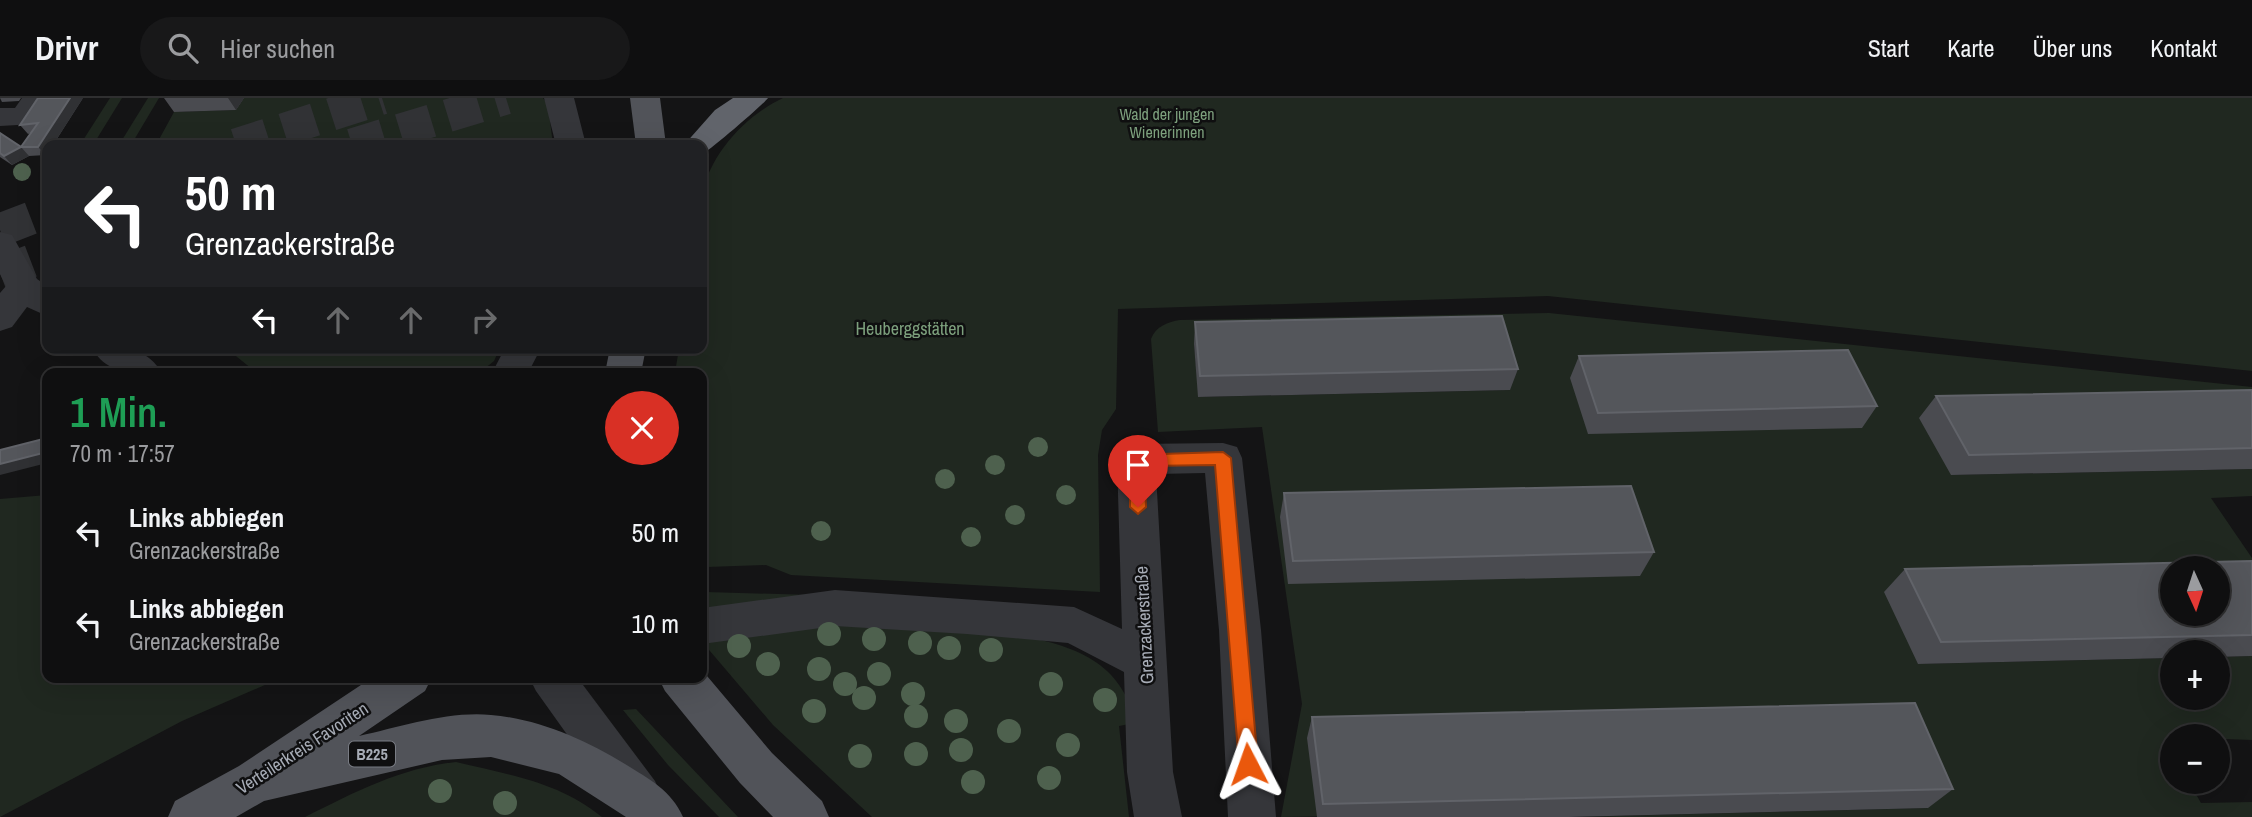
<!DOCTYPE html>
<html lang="de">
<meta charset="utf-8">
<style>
body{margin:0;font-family:"Archivo Narrow",sans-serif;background:#181819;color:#f1f3f6;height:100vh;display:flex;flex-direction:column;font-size:26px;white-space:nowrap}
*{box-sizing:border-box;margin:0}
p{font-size:23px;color:#9b9c9f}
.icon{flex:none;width:38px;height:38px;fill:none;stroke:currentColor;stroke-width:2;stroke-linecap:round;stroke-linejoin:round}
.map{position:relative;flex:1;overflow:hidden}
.details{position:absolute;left:42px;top:270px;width:665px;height:315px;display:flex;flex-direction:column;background:#0f0f10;border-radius:14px;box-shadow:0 7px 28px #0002,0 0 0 2px #2f2f30}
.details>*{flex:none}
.banner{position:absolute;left:42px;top:42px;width:665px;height:214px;border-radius:14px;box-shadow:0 7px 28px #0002,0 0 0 2px #2f2f30;background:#202124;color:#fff;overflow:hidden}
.needle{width:46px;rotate:177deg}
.controls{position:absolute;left:2160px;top:458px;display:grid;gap:14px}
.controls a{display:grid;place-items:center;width:70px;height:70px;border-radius:50%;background:#0f0f10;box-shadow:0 7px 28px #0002,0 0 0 2px #2f2f30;font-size:35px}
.pin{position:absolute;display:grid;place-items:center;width:60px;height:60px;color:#fff;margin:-72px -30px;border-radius:50% 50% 50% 0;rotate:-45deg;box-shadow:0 0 7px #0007}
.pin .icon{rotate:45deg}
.me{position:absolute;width:77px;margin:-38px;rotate:356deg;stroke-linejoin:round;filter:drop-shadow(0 0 5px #0008)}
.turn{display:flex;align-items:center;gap:24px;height:147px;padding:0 28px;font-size:32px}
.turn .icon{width:91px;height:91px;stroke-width:2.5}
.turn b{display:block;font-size:49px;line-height:60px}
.lanes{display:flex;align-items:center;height:66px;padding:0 28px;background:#0003;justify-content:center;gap:35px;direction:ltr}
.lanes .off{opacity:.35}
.round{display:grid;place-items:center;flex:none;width:74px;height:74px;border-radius:37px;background:#181819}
.headline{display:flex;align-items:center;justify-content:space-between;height:119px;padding:0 28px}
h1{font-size:42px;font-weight:600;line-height:52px;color:#1e9e55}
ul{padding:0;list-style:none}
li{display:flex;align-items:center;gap:21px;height:91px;padding:0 28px}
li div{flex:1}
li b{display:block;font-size:26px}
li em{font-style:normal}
header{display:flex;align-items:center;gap:42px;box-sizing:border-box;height:98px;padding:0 35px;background:#0f0f10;border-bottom:2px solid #2f2f30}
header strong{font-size:33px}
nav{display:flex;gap:38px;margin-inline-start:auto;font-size:24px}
.search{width:490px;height:63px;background:#181819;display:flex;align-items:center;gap:18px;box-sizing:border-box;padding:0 24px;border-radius:38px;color:#9b9c9f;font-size:26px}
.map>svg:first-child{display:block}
.green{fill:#202820;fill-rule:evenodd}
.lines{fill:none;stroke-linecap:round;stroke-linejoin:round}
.highway-tunnel{stroke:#313235;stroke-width:33;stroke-dasharray:33 17;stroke-linecap:butt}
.minor{fill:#35363a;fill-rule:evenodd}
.major{fill:#515359;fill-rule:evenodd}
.highway{fill:#61646b;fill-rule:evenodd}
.tree{fill:#4e614e}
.wall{fill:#4a4b50}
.shaded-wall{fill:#303134}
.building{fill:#54565b;stroke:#616369;stroke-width:2;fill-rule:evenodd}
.route{fill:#ea580c;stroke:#983908;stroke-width:2}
.labels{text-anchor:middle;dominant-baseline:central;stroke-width:5;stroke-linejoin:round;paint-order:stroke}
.far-park-label{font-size:16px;fill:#7da07d;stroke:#0f0f10}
.shield{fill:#0f0f10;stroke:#797c84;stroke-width:2}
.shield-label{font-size:16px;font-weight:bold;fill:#a6abb5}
.park-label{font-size:18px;fill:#7da07d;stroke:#0f0f10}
.street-label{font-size:18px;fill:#a6abb5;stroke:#0f0f10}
</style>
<header>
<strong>Drivr</strong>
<div class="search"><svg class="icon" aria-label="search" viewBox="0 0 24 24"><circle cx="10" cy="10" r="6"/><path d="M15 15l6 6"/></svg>Hier suchen</div>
<nav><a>Start</a><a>Karte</a><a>Über uns</a><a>Kontakt</a></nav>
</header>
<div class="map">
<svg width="2252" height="719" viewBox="0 0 2252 719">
<rect width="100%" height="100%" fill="#141415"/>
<!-- green -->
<path class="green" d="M 110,0 L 122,0 L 93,47 L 80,47 Z
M 148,0 L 159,0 L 131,47 L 119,47 Z
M 244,0 L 543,0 L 548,7 L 553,47 L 156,47 L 174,14 L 236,12 Z
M 783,0 L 2252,0 L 2252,273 L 1548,198 L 1118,211 L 1116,311 L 1102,332 L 1098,357 L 1100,494 L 791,477 L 766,467 L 707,469 L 702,466 L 702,275 L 675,275 L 679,250 L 702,250 L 702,97 C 710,56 745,18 783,0 Z
M 1549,215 L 2252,289 L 2252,340 L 1951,377 L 2252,371 L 2252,398 L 2211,400 L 2252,460 L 2252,516 L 2217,471 L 2172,471 L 1918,566 L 2172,560 L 2172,600 L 2217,600 L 2217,559 L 2252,558 L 2252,642 L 2172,639 L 2172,643 L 2166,644 L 2172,653 L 2172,684 L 2189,684 L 2201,705 L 2252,704 L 2252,719 L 1577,719 L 1928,710 L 1281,719 L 1302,606 L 1262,329 L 1158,334 L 1151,241 C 1156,228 1168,224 1180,222 ZM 1194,246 L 1510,292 L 1199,299 Z
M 226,250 L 500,250 L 494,263 L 479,275 L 257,275 Z
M 47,397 L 47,579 L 283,579 L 182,623 L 0,719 L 0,401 Z
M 706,494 L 812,497 L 702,514 L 702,495 Z
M 799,525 C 842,527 885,529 928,531 C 1000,535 1120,533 1134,625 L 1119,628 L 1129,719 L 872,719 L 773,627 L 704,546 L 707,537 Z
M 636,611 L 738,719 L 719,719 L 668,667 L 623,612 Z
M 456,664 C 509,677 558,683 602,719 L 305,719 C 355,694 400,670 456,664 Z"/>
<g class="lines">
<!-- highway-tunnel -->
<path class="highway-tunnel" d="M 236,47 L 382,0
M 352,47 L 506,0
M 0,132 L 47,114
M 0,175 L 47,157"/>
<!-- minor -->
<path class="minor" d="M 22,0 L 52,0 L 35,26 L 0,28 L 0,10 L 15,10 Z
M 544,0 L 574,0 L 586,47 L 556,47 Z
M 0,134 L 12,137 L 37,181 L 47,188 L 47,218 L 27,209 L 12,229 L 0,233 L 0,195 L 6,188 L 0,176 Z
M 92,250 C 120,250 146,247 162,275 C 134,275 108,278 92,250 Z
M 505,250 L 541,250 L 528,275 L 492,275 Z
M 1223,345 L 1237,349 L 1242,360 L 1261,532 L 1276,719 L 1228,719 L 1219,532 L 1205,375 L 1156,376 L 1173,674 L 1182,719 L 1134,719 L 1127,674 L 1124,574 L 1068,545 L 967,536 L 835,528 L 702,546 L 702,510 L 835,492 L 1074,509 L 1122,531 L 1117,361 L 1122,350 L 1136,346 Z
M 529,579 L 577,579 L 655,683 L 662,699 L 655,715 L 645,719 L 623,715 L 536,593 Z"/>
<!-- major -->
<path class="major" d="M 630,0 L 660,0 L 666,47 L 636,47 Z
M 610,250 L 646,250 L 641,275 L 605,275 Z
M 702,572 L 772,655 L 822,703 L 829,719 L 773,719 L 740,685 L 665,593 L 658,579 L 702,579 Z
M 373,579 L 432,579 L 425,593 L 359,638 C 401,629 447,613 491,617 C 539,621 585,642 625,666 C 649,681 671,692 683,719 L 626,719 L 559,676 L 491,659 L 442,662 L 264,703 L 236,719 L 168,719 L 175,703 L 239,668 Z"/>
<!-- highway -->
<path class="highway" d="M 733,0 L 768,0 C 764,6 707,55 702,56 L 702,47 L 684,47 L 715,12 Z"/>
</g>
<!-- trees -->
<g class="tree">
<circle cx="22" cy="74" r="9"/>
<circle cx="1038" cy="349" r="10"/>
<circle cx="995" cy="367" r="10"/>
<circle cx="945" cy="381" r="10"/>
<circle cx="1066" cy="397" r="10"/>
<circle cx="1015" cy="417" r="10"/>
<circle cx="821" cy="433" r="10"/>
<circle cx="971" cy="439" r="10"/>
<circle cx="829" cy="536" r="12"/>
<circle cx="874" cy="541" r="12"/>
<circle cx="920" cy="545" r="12"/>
<circle cx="739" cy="548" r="12"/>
<circle cx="949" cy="550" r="12"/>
<circle cx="991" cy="552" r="12"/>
<circle cx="768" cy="566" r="12"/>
<circle cx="819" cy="571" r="12"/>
<circle cx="879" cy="576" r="12"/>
<circle cx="845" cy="586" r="12"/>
<circle cx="1051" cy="586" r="12"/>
<circle cx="913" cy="596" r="12"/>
<circle cx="864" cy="600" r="12"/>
<circle cx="1105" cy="602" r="12"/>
<circle cx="814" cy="613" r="12"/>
<circle cx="916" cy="618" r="12"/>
<circle cx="956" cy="623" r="12"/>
<circle cx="1009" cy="633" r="12"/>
<circle cx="1068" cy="647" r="12"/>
<circle cx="961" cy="652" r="12"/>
<circle cx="916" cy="656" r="12"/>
<circle cx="860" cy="658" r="12"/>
<circle cx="1049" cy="680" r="12"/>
<circle cx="973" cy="684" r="12"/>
<circle cx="440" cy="693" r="12"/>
<circle cx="505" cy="705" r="12"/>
</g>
<!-- wall -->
<path class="wall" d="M 0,0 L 21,0 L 19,3 L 2,4 Z
M 83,0 L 53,47 L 47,47 L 46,57 L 29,58 L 12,67 L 0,59 L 0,35 L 21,49 L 31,35 L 28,36 L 20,27 Z
M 164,0 L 244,0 L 236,12 L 174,14 Z
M 1195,224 L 1518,271 L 1510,292 L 1198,299 L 1194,246 Z
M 1579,258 L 1877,308 L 1862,330 L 1588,336 L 1570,280 Z
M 2252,292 L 2252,371 L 1951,377 L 1919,320 L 1936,298 Z
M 1284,395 L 1654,454 L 1640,478 L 1288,486 L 1280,419 Z
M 2252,463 L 2252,558 L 2217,559 L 2217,555 L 2172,555 L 2172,560 L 1918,566 L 1884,494 L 1905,471 Z
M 1312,619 L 1953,691 L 1928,710 L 1569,719 L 1317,719 L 1307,640 Z"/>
<!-- shaded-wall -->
<path class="shaded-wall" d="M 70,0 L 83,0 L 53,47 L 47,47 L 47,55 L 46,57 L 38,49 Z
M 228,0 L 244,0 L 236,12 Z
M 21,49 L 29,58 L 12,67 L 4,58 Z
M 47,354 L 47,365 L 0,377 L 0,366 Z"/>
<!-- building -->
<path class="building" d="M 38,0 L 70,0 L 38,49 L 21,49 L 38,25 L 20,27 Z
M 0,35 L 21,49 L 4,58 L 0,55 Z
M 1502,218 L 1518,271 L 1200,278 L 1195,224 Z
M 1848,252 L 1877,308 L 1598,315 L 1579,258 Z
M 2252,292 L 2252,350 L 1969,357 L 1936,298 Z
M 47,340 L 47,354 L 0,366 L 0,352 Z
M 1631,388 L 1654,454 L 1293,463 L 1284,395 Z
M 2252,463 L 2252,537 L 1941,544 L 1905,471 ZM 2172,471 L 2217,471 L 2217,516 L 2172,516 Z
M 1915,605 L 1953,691 L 1323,706 L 1312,619 Z"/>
<!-- route -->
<path class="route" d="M 1223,354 L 1231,360 L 1258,666 L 1255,672 L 1248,674 L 1242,672 L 1239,666 L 1215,367 L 1144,368 L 1146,409 L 1138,416 L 1130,409 L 1130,357 Z"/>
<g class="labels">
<!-- far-park labels -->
<g class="far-park-label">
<text x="1167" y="16">Wald der jungen<tspan x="1167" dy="18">Wienerinnen</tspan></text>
</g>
<!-- shield labels -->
<rect class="shield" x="349" y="643.5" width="46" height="25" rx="5"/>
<g class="shield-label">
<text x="372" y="656">B225</text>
</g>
<!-- park labels -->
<g class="park-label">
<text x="910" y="230">Heuberggstätten</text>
</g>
<!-- street labels -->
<g class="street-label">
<text transform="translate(1144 527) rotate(-93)">Grenzackerstraße</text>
<text transform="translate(302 650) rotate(-33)">Verteilerkreis Favoriten</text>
</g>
</g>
</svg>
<div class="controls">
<a><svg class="needle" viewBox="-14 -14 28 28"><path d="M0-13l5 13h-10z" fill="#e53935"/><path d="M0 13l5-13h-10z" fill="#9b9c9f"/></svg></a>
<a>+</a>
<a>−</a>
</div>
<div class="pin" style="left:1138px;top:409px;background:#d93025"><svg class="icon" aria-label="arrive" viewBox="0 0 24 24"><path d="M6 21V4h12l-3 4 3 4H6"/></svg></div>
<svg class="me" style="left:1248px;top:666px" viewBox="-20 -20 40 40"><path d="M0-17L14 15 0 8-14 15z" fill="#ea580c" stroke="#fff" stroke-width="4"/></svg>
<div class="banner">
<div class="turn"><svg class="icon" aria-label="left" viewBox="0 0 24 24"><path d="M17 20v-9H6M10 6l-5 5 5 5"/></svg><div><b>50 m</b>Grenzackerstraße</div></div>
<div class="lanes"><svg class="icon" aria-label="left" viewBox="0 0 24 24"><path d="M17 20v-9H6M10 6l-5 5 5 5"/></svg><svg class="icon off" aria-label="ahead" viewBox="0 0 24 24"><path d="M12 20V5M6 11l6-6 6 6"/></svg><svg class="icon off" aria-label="ahead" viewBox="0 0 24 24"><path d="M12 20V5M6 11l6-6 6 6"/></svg><svg class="icon off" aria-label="right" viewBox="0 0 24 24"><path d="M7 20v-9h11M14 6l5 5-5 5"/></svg></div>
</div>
<section class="details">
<div class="headline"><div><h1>1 Min.</h1><p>70 m · 17:57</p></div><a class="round" style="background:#d93025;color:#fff"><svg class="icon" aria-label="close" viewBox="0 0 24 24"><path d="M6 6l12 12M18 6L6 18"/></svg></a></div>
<ul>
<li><svg class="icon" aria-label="left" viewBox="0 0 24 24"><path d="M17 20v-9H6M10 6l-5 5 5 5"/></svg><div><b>Links abbiegen</b><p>Grenzackerstraße</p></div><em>50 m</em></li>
<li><svg class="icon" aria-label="left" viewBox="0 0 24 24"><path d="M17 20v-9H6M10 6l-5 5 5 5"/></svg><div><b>Links abbiegen</b><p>Grenzackerstraße</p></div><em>10 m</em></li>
</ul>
</section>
</div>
